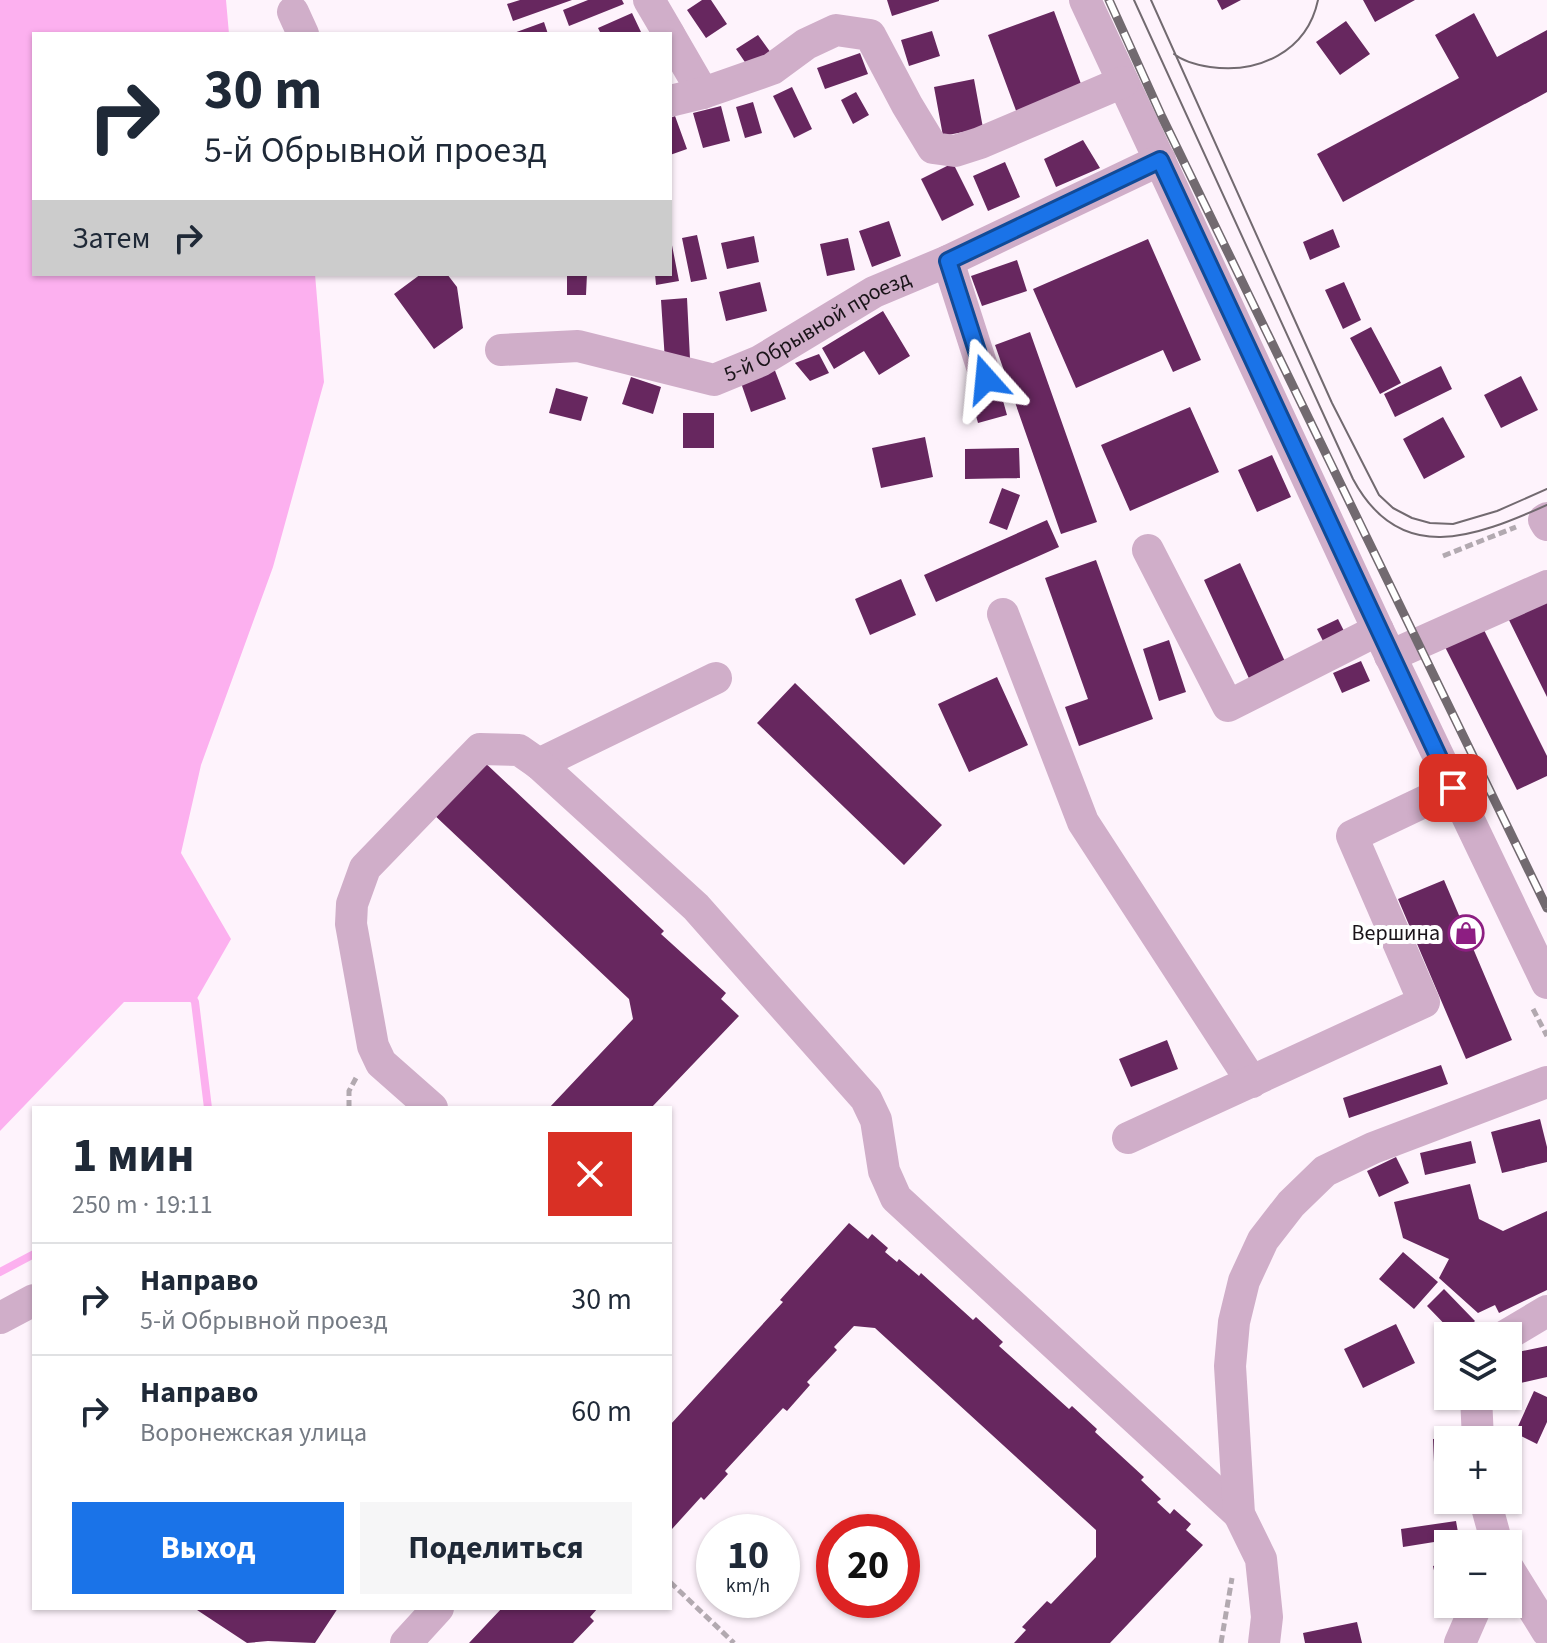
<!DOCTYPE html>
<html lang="ru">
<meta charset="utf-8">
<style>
body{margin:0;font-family:"Source Sans 3",sans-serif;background:#f6f6f7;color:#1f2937;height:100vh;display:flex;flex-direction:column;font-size:30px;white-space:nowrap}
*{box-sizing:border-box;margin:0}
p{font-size:26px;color:#747a83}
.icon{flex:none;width:44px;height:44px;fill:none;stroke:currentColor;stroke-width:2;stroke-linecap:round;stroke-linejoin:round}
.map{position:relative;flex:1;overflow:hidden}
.side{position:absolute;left:32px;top:1106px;width:640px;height:504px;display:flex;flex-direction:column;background:#fff;border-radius:0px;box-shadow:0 2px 6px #0004}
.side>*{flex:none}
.guide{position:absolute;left:32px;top:32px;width:640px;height:244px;border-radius:0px;box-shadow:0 2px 6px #0004;background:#fff;color:#1f2937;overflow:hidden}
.tools{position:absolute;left:1434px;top:1322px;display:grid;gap:16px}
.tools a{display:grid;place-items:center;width:88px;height:88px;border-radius:0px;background:#fff;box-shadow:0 2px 6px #0004;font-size:40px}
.speed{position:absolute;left:696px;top:1514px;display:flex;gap:16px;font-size:40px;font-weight:700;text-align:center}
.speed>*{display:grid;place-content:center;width:104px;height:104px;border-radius:50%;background:#fff;box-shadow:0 2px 6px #0004;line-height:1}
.speed small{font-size:20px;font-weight:400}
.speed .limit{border:12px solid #d22;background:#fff;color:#111}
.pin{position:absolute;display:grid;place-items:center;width:68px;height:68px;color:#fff;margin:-34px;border-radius:16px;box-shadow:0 4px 12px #0006}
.me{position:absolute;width:88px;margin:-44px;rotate:342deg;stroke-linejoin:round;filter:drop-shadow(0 0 6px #0008)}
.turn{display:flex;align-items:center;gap:28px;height:168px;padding:0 40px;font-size:36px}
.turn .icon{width:104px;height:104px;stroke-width:2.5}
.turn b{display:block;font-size:56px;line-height:68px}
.then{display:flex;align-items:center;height:76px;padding:0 40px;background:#0003;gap:16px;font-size:30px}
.round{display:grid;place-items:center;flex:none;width:84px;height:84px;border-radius:0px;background:#f6f6f7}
.summary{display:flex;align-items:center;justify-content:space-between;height:136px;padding:0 40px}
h1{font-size:48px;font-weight:700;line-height:60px}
.cta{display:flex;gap:16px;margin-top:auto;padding:16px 40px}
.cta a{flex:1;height:92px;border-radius:0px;background:#1a73e8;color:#fff;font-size:32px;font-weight:700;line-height:92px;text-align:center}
.cta a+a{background:#f6f6f7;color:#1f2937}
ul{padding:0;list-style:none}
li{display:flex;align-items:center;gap:24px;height:112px;padding:0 40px;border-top:2px solid #e0e1e3}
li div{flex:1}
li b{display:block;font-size:30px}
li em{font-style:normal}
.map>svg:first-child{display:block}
.water{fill:#fcb0ef}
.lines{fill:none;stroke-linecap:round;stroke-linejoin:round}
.stream{stroke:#fcb0ef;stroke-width:8}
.building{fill:#67275f}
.path{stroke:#b2a9b0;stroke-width:5;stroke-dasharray:8 4;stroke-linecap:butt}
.minor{stroke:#d0aec9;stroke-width:32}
.tram{stroke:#726a70;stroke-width:2}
.rail-casing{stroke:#726a70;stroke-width:9}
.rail{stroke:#fff;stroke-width:6;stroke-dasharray:18;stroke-linecap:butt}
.route-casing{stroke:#114b97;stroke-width:20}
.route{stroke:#1a73e8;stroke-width:14}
.labels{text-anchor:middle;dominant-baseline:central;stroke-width:8;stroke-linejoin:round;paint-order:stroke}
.street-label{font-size:22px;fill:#1a1419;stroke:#fff}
.poi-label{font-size:22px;fill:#1a1419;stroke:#fff;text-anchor:end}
</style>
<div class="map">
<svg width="1547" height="1643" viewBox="0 0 1547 1643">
<rect width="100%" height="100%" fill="#fef3fc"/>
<!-- water -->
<path class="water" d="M 0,0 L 226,0 L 229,34 L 34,34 L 34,274 L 315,274 L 324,382 L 273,567 L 201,765 L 181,853 L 231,939 L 195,1002 L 124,1002 L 0,1131 Z"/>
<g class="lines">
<!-- stream -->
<path class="stream" d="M 191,995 L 195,1002 L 208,1108
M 0,1272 L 34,1254"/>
</g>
<!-- building -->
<path class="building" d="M 520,0 L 572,0 L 513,21 L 507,4 Z
M 588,0 L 622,0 L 624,4 L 569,26 L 563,10 Z
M 702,0 L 711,0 L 727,24 L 706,38 L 687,10 Z
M 887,0 L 939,0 L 939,1 L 892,16 Z
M 1217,0 L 1241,0 L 1222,10 Z
M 1363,0 L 1415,0 L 1375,22 Z
M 1054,11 L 1084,92 L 1018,116 L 988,35 Z
M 632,13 L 641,32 L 601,34 L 598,28 Z
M 1474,13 L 1497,57 L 1547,30 L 1547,92 L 1343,202 L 1317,154 L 1459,78 L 1435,35 Z
M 1346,21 L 1370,54 L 1340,75 L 1316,42 Z
M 544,22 L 548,34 L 511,34 Z
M 932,31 L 940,56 L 909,66 L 901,40 Z
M 758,35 L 771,53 L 749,68 L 736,49 Z
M 860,53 L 868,74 L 825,89 L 817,68 Z
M 974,79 L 983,128 L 943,136 L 934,87 Z
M 792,87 L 812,129 L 794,138 L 773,96 Z
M 856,92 L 869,115 L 853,124 L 841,100 Z
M 753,102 L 762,133 L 745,138 L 736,107 Z
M 721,106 L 730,141 L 703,148 L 693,113 Z
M 675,116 L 687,149 L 670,155 L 670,118 Z
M 1083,140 L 1100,168 L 1056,187 L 1044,159 Z
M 1005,162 L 1020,197 L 988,211 L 973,176 Z
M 953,163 L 974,205 L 942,221 L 921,179 Z
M 889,221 L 901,256 L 872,267 L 859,231 Z
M 1333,229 L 1340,247 L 1310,260 L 1303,242 Z
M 670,235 L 679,281 L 656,285 L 655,274 L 670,274 Z
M 697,235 L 707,279 L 691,282 L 682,238 Z
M 754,236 L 759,262 L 727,269 L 721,243 Z
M 848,238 L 855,270 L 827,276 L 820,244 Z
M 1148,239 L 1201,360 L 1173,372 L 1163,350 L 1076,388 L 1033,289 Z
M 1017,260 L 1027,291 L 982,306 L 971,276 Z
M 421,274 L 447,274 L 457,287 L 463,328 L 434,349 L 394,294 Z
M 567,274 L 587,274 L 586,295 L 567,295 Z
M 760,282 L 767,311 L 726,321 L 719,292 Z
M 1344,282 L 1361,320 L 1343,329 L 1325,290 Z
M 687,298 L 690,359 L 665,361 L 661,300 Z
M 883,311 L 910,356 L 879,375 L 864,351 L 834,369 L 822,348 Z
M 1371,327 L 1401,383 L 1380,394 L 1350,338 Z
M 1030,332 L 1097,522 L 1061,534 L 995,345 Z
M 819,354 L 829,373 L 810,381 L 795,363 Z
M 1441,366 L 1452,389 L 1395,417 L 1384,394 Z
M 774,368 L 786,399 L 751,412 L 740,380 Z
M 1521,376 L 1538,410 L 1501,428 L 1484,395 Z
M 631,377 L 661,387 L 653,414 L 622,404 Z
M 556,388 L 588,397 L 581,421 L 549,413 Z
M 1000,390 L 1007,415 L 978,423 L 971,398 Z
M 1190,407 L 1219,472 L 1130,511 L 1101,445 Z
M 683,413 L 714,413 L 714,448 L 683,448 Z
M 1443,417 L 1465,457 L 1424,479 L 1403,439 Z
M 925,437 L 933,477 L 881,488 L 872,448 Z
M 1019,448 L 1020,478 L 965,479 L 965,449 Z
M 1272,455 L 1291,497 L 1257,512 L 1238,470 Z
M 1002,488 L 1020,495 L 1007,530 L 989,523 Z
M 1047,520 L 1059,547 L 936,602 L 924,575 Z
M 1096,560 L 1153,719 L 1079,746 L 1065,707 L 1088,699 L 1045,578 Z
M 1240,563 L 1288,668 L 1252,685 L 1204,580 Z
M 901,579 L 916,615 L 870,635 L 855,599 Z
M 1547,596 L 1547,697 L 1507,616 Z
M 1338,619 L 1346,635 L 1325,645 L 1317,629 Z
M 1482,626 L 1547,756 L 1547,776 L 1517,790 L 1444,645 Z
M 1169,640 L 1186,692 L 1159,701 L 1143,649 Z
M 1361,661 L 1370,681 L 1342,693 L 1333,673 Z
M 997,677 L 1028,745 L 969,772 L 938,704 Z
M 795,683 L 942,825 L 904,865 L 757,723 Z
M 480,758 L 664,931 L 661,934 L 726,993 L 721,999 L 739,1016 L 651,1108 L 549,1108 L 633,1019 L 629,999 L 430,811 Z
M 1444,880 L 1512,1040 L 1466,1059 L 1398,899 Z
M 1167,1040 L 1178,1069 L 1131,1087 L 1119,1059 Z
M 1441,1065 L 1448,1084 L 1349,1118 L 1343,1098 Z
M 1540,1119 L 1547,1147 L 1547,1162 L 1502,1173 L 1491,1132 Z
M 1471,1141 L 1476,1163 L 1425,1175 L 1420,1153 Z
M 1396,1157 L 1409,1183 L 1379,1197 L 1367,1171 Z
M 1470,1184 L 1479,1219 L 1503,1231 L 1547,1211 L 1547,1290 L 1499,1313 L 1495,1305 L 1478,1313 L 1439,1278 L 1449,1259 L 1403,1238 L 1394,1202 Z
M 849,1223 L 868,1239 L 872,1234 L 888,1248 L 885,1252 L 897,1262 L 899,1259 L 919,1276 L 921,1273 L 973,1320 L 976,1317 L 1003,1342 L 999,1346 L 1069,1409 L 1072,1406 L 1097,1429 L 1095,1432 L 1144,1477 L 1141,1480 L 1161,1499 L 1157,1502 L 1170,1514 L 1174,1509 L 1191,1524 L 1186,1530 L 1203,1545 L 1110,1643 L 1014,1643 L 1026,1630 L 1022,1627 L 1047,1601 L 1051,1604 L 1096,1557 L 1096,1530 L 875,1328 L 854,1326 L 834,1347 L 837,1350 L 807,1382 L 810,1385 L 787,1411 L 783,1408 L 725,1471 L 728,1474 L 704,1500 L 701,1497 L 672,1529 L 670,1527 L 670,1425 L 783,1302 L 780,1300 Z
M 1403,1252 L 1438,1282 L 1414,1309 L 1379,1279 Z
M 1444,1289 L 1475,1321 L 1460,1336 L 1456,1336 L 1427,1306 Z
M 1396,1324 L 1415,1363 L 1363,1388 L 1344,1349 Z
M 1547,1346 L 1547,1377 L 1512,1385 L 1508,1354 Z
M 1534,1391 L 1547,1397 L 1547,1422 L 1537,1444 L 1515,1433 Z
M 1448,1438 L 1448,1462 L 1434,1462 L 1433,1439 Z
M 1456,1521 L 1459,1538 L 1403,1547 L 1401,1529 Z
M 1448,1562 L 1448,1586 L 1438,1588 L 1433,1566 Z
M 194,1608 L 338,1608 L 315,1643 L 268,1641 L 247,1643 Z
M 502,1608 L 598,1608 L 590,1617 L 594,1621 L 573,1643 L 469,1643 Z
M 1357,1622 L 1362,1643 L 1305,1643 L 1303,1633 Z"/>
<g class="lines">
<!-- path -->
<path class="path" d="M 1443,556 L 1516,527
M 1533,1009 L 1547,1036
M 349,1108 L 349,1091 L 356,1078
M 670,1582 L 734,1643
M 1221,1643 L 1232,1578"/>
<!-- minor -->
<g class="minor">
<path d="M 649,0 L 669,34"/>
<path d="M 1085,0 L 1378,630 L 1547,983"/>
<path d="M 293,12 L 303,34"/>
<path d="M 670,36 L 703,93"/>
<path d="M 670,101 L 703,93 L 772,69 L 806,44 L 836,30 L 870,35 L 907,105 L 933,148 L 955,151 L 980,143 L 1123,82"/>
<path d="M 948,261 L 986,379"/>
<path id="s1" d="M 501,350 L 578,346 L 714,380 L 760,361 L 874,292 L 948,261 L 1160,160"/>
<path d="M 1547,518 L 1544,520 L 1547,525"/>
<path d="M 1148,550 L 1228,706 L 1378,630"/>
<path d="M 1003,614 L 1083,822 L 1252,1082"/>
<path d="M 1390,656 L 1547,586"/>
<path d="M 539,764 L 716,678"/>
<path d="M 432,1108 L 381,1063 L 373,1046 L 351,924 L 352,904 L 365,868 L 480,749 L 519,750 L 539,764 L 696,907 L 866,1099 L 876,1120 L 884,1171 L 896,1198 L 1239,1514"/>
<path d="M 1128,1138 L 1424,1002 L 1352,836 L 1453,788"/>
<path d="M 0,1318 L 34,1300"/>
<path d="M 1505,1336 L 1547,1311"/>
<path d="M 1476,1396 L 1478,1440"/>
<path d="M 1485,1500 L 1497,1544"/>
<path d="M 1508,1568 L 1547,1631"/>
<path d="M 406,1643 L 438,1608"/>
<path d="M 1264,1643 L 1267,1617 L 1261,1559 L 1239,1514 L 1230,1366 L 1234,1322 L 1244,1281 L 1263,1240 L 1291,1204 L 1325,1171 L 1373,1148 L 1547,1082"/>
<path d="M 1460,1643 L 1477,1604"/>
</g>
<!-- tram -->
<path class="tram" d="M 1134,0 L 1353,479 C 1400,567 1475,537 1547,505
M 1151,0 L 1332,403 L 1379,495 L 1393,508 L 1412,518 L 1430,523 L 1453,524 L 1497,511 L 1547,489
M 1174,54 C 1184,62 1197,65 1210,67 C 1258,74 1307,52 1318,0"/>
<defs>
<path id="rail" d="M 1109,0 L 1162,117 L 1547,908"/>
</defs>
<!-- rail casing -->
<use href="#rail" class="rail-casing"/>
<!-- rail -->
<use href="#rail" class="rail"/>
</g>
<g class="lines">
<defs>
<path id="route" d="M 986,379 L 948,261 L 1160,160 L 1453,788"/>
</defs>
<!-- route casing -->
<use href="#route" class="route-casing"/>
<!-- route -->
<use href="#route" class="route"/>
</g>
<!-- icons -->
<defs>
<symbol id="shop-ring" viewBox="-11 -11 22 22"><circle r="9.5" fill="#fff" stroke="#8d1e82" stroke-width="1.5"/><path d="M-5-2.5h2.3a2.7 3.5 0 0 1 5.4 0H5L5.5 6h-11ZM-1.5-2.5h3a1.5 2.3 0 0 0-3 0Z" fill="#8d1e82"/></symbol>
</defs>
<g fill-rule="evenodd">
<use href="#shop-ring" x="1446" y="913" width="40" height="40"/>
</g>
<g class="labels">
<!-- street labels -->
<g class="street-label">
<text stroke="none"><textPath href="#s1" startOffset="334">5-й Обрывной проезд</textPath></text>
</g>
<!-- poi labels -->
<g class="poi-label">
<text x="1440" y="933">Вершина</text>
</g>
</g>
</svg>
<div class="tools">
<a><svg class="icon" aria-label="layers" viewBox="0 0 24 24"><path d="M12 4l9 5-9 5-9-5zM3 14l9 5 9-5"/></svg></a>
<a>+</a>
<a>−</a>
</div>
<div class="speed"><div>10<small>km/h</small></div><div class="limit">20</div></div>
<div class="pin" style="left:1453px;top:788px;background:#d93025"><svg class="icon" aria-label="arrive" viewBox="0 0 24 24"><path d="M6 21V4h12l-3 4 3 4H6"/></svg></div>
<svg class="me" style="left:986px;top:379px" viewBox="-20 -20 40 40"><path d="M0-17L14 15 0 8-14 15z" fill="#1a73e8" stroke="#fff" stroke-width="4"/></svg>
<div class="guide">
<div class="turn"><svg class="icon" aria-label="right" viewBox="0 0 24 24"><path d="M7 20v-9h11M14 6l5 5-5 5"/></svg><div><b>30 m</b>5-й Обрывной проезд</div></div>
<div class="then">Затем<svg class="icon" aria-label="right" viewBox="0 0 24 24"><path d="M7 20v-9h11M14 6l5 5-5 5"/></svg></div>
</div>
<section class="side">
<div class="summary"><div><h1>1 мин</h1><p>250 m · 19:11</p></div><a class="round" style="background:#d93025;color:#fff"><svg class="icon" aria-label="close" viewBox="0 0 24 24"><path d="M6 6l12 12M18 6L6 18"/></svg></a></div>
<ul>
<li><svg class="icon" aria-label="right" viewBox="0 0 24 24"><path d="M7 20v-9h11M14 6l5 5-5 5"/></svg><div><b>Направо</b><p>5-й Обрывной проезд</p></div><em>30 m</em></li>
<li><svg class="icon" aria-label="right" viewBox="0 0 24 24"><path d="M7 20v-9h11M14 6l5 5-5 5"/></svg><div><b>Направо</b><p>Воронежская улица</p></div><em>60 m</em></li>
</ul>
<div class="cta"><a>Выход</a><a>Поделиться</a></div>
</section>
</div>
